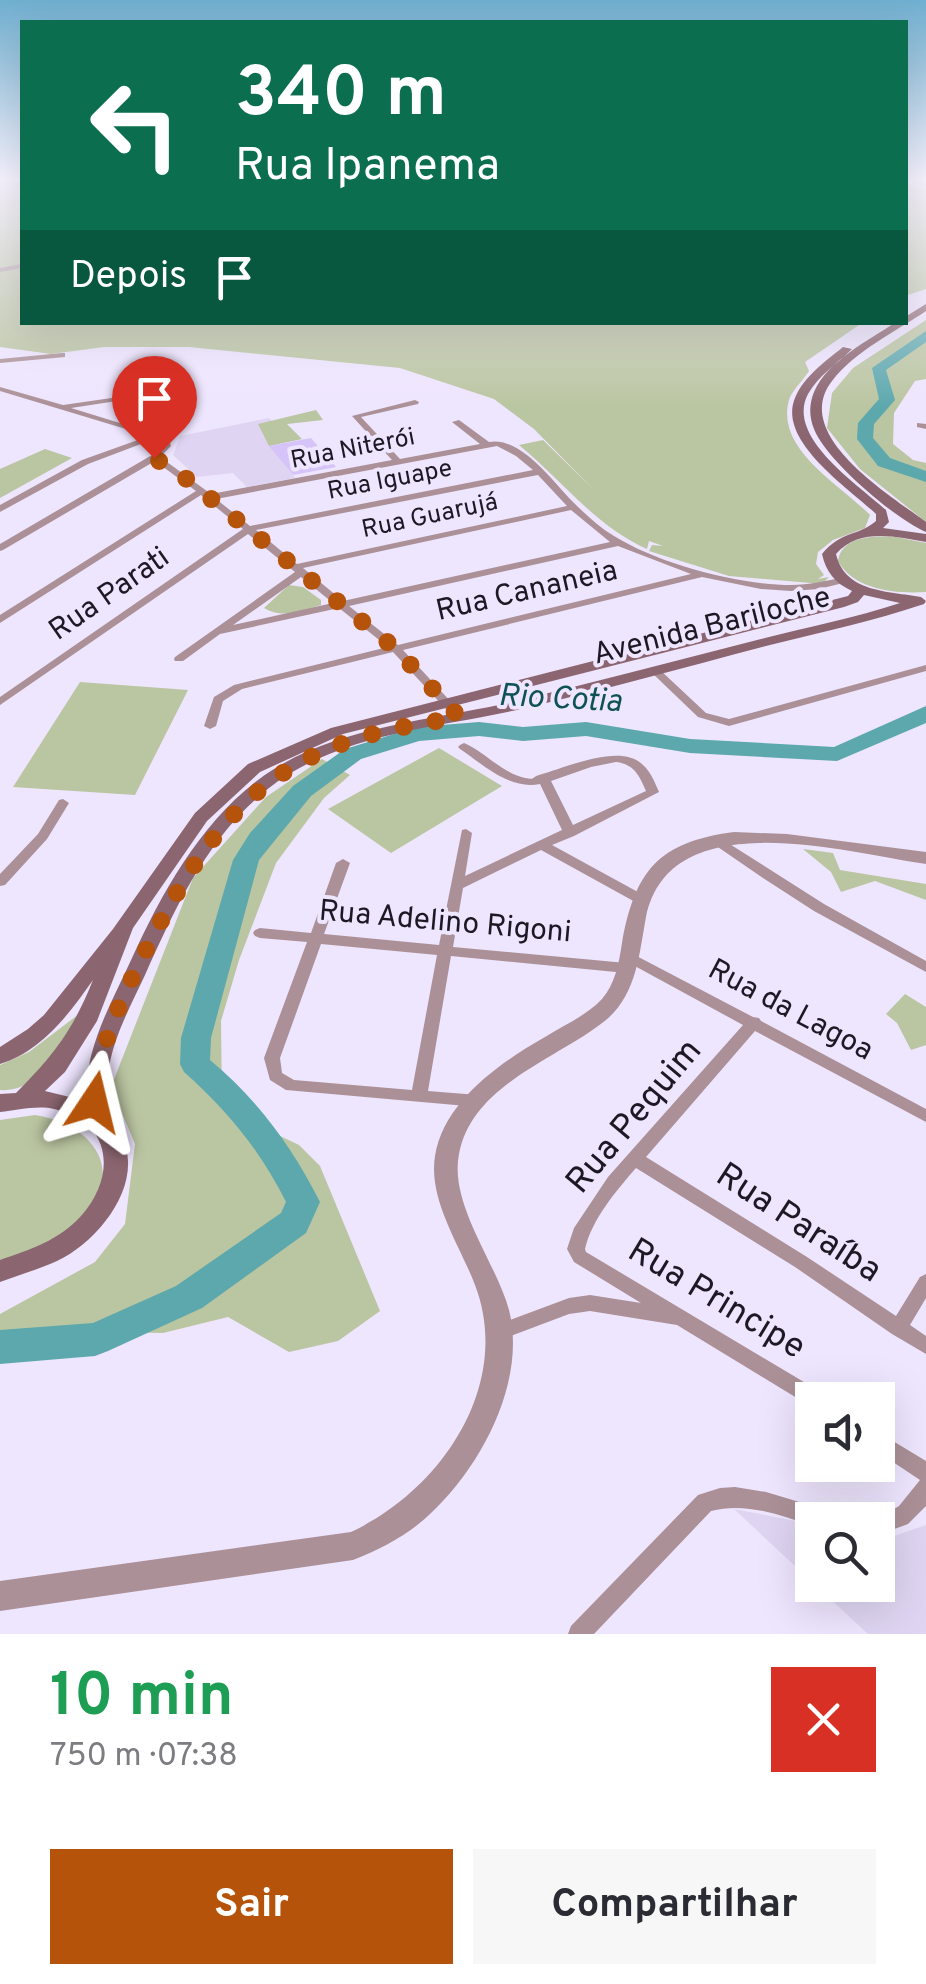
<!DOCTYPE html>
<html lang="pt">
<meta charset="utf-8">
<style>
body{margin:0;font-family:Overpass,sans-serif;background:#f7f7f7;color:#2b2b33;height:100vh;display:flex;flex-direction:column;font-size:38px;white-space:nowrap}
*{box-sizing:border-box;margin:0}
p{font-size:32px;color:#7c7c81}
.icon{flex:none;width:55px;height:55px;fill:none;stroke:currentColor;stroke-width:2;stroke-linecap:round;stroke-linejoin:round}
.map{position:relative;height:1634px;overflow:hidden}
.panel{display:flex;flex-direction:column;background:#fff;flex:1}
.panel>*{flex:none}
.banner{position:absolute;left:20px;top:20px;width:888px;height:305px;border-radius:0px;box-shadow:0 10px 40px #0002;background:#0b6e4f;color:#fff;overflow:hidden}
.buttons{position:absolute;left:795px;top:1382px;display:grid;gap:20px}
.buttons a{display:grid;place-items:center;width:100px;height:100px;border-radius:0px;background:#fff;box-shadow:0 10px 40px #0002;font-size:50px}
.pin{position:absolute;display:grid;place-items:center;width:85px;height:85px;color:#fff;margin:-102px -42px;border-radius:50% 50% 50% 0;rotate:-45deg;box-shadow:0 0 10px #0007}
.pin .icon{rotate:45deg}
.me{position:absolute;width:110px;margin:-55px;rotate:10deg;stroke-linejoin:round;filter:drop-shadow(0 0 8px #0008)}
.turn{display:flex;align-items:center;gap:35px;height:210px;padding:0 50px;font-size:45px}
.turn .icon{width:130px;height:130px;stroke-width:2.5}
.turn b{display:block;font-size:70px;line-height:85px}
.then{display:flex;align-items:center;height:95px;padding:0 50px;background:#0003;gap:20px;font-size:38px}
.round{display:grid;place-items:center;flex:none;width:105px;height:105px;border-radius:0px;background:#f7f7f7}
.headline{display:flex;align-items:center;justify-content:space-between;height:170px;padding:0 50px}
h1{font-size:60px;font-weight:700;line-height:75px;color:#1e9e55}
.primary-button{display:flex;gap:20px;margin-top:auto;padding:20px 50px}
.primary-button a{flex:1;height:115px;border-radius:0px;background:#b45309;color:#fff;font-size:40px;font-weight:700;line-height:115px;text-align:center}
.primary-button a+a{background:#f7f7f7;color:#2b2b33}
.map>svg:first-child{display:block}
.built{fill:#dfd5f2}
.green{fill:#bac5a1}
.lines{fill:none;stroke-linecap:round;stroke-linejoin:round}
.river{fill:#5ca8ad;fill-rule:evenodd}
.building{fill:#d6c3f8}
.minor{fill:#ab9097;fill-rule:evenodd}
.tertiary{fill:#ab9097;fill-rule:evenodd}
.secondary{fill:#8b6570;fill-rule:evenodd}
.route{stroke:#b45309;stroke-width:18;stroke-dasharray:0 32.4}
.labels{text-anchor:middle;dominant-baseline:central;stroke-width:8;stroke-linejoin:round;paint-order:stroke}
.far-street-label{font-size:25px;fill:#1d1924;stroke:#eee5fe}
.street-label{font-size:30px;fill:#1d1924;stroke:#eee5fe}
.water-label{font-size:32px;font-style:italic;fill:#0e5256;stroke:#eee5fe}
.near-street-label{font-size:35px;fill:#1d1924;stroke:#eee5fe}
</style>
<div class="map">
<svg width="926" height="1634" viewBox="0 0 926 1634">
<rect width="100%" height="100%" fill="#eee5fe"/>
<!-- built -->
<path class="built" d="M 269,418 L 292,440 L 270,446 L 295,478 L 247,487 L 233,473 L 197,477 L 173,455 L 180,436 Z
M 734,1509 L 812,1524 L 812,1582 Z
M 926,1525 L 926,1634 L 868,1634 L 815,1585 L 878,1585 L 878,1535 L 891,1537 Z"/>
<!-- green -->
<path class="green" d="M 0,180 L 22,180 L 22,322 L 862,323 L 805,362 L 809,371 C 804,379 794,389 790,397 C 772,448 841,485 870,515 L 865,528 L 833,540 L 818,552 L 816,564 L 824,575 L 818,579 L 829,577 L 822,584 L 729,576 L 649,551 L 652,545 L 663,546 L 649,541 L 647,549 C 595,526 562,480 519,445 L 543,440 L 594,490 L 534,429 L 494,399 L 400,368 L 189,347 L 104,347 L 51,354 L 0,347 Z
M 905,183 L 926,189 L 926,289 L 905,296 Z
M 926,320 L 926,379 L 915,381 L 894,413 L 893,444 L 913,460 L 926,463 L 926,522 L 860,469 L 827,428 L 832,393 L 853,368 Z
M 316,410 L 323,420 L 287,424 L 302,439 L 269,446 L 258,424 Z
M 45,449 L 72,458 L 0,498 L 0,469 Z
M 896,537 L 926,543 L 926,592 C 896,594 854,590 838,561 C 842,535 876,536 896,537 Z
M 289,585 L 303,587 L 321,600 L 321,605 C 301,611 282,619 264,608 Z
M 80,682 L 188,690 L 135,795 L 13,787 Z
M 439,748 L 502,786 L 391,853 L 328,809 Z
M 322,759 L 350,775 L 324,798 L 276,863 L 239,960 L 221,1021 L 222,1108 L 299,1145 L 320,1166 L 380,1311 L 338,1341 L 289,1352 L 228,1317 L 163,1333 L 0,1330 L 0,1314 L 95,1262 L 125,1224 L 135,1144 L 111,1087 L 193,878 L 266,797 Z
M 803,849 L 833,853 L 840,870 L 926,884 L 926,900 L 875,881 L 841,892 L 831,872 Z
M 905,994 L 926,1007 L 926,1045 L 911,1050 L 897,1023 L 886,1014 Z
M 79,1014 C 60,1044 42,1093 0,1090 L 0,1065 L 29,1052 Z
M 35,1115 C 110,1128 127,1190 65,1235 C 45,1250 24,1255 0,1261 L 0,1120 Z"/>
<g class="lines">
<!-- river -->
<path class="river" d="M 926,331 L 926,342 L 886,370 L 895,400 L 874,424 L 873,438 L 890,458 L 926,471 L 926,482 L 878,466 L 857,439 L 858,423 L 879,399 L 872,368 Z
M 926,706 L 926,723 L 837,761 L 690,753 L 586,736 L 523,741 L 479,736 L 419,741 L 361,759 L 311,796 L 259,860 L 211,1038 L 210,1060 C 258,1100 292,1147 320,1202 L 306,1233 L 202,1308 L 108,1351 L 95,1356 L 0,1364 L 0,1330 L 93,1323 L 176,1286 L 281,1213 L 286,1202 C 261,1151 226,1109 184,1072 L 180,1064 L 181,1038 L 233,860 L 250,833 L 293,786 L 345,749 L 417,727 L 479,722 L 523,727 L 586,722 L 690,739 L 834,747 Z"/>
</g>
<!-- building -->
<path class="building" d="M 311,438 L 336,467 L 293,475 L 269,446 Z"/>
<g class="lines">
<!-- minor -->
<path class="minor" d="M 908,180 L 926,183 L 926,187 L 909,181 Z
M 22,264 L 22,268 L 0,272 L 0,268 Z
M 62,353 L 65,353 L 65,357 L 0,363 L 0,359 Z
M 0,387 L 63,405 L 146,393 L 147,395 L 143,397 L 71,408 L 162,436 L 88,464 L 0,512 L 0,505 L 82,460 L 149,436 L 0,391 Z
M 415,400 L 419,402 L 418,404 L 361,417 L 400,459 L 480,444 L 452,422 L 459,420 L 489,442 C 521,436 553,482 573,502 C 585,514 599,527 614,536 C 659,564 738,585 791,585 C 809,585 826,581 844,577 L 849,580 L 847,582 L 819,589 L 791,591 L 761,589 L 702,577 L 403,650 L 464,716 L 466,718 L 464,720 L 456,720 L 393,652 L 242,689 L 223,701 L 216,726 L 210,729 L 204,726 L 214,697 L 234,685 L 388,647 L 339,608 L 220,634 L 183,661 L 175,661 L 174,659 L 175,657 L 295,572 L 248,534 L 0,705 L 0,697 L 243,529 L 201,495 L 0,623 L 0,615 L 196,491 L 155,461 L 3,550 L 0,551 L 0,544 L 152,455 L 163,445 L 161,439 L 165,437 L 169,439 L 171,446 L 160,457 L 211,494 L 392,460 L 352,416 ZM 497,446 L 516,456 L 533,470 L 250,526 L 216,499 ZM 538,475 L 567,506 L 297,564 L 256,530 ZM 571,510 L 610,542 L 343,601 L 303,568 ZM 618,546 L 691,574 L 398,645 L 349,606 ZM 301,577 L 333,603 L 233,625 Z
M 917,423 L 926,424 L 926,429 L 917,427 Z
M 926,665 L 926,671 L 729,726 L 698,717 L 650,671 L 651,669 L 659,669 L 706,713 L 729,719 Z
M 464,743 C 485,752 502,773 525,778 C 536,780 530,778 539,775 C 565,768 621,742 643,765 C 651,772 655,783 659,792 L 574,836 L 552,845 L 647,897 L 649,900 L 647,903 L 637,903 L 541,850 L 463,888 L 453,947 L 626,963 L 631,964 L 633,968 L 631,972 L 626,973 L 451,956 L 428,1091 L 478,1095 L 484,1097 L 486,1101 L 484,1105 L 478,1107 L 286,1090 L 270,1080 L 264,1058 L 307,942 L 260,938 L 255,936 L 253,933 L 255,930 L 260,928 L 311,933 L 336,863 L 343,859 L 350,863 L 324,934 L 439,945 L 462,830 L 466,829 L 472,833 L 465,876 L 562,830 L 540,784 C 509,790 484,765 460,749 L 458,747 L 460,745 ZM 616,762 C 634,764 639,775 646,791 L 573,825 L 551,781 L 591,767 ZM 321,944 L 437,955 L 412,1090 L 294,1080 L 282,1073 L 280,1058 Z
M 63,799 L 69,803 L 47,839 L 5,885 L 0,886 L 0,874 L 38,834 L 59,800 Z
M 717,836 L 824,904 L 926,961 L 926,972 L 814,911 L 763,878 L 712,843 L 711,840 L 712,837 Z
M 627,951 L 753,1017 L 759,1018 L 761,1021 L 926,1109 L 926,1122 L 755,1031 L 646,1157 L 807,1257 L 896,1316 L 920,1277 L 926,1274 L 926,1298 L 910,1325 L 926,1336 L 926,1354 L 892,1334 L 795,1267 L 636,1168 C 616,1191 592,1219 585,1249 L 586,1252 L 824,1394 L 827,1400 L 812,1400 L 812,1407 L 810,1406 L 677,1325 L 590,1311 L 569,1314 L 500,1340 L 494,1338 L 491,1332 L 494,1326 L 569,1298 L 590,1295 L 641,1303 L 574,1262 L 567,1249 L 574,1228 L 608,1177 L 743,1025 L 622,959 L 620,956 L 622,953 Z
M 878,1432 L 926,1461 L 926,1506 L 908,1524 L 878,1535 L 878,1520 L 870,1520 L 871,1518 L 889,1512 L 899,1506 L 920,1480 L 878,1452 Z
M 735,1487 L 766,1492 L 826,1510 L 833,1513 L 836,1520 L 812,1520 L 812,1526 C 780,1515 746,1502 711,1511 L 594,1634 L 568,1634 L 571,1626 L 698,1495 L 720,1488 Z"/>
<!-- tertiary -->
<path class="tertiary" d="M 734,832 L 787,834 L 926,852 L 926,864 C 845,853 670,801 646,917 C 639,954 637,994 606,1020 C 558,1059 472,1084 459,1154 C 449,1204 496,1262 509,1310 C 527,1381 481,1467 430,1514 C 408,1535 381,1549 353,1560 L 0,1611 L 0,1581 L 351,1532 C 442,1490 513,1384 475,1285 C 460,1245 428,1200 435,1156 C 444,1101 501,1062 545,1037 C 564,1025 586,1016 602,999 C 615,984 619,963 622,943 C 635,871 658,842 734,832 Z"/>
<!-- secondary -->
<path class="secondary" d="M 926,304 L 926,311 C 895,332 855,351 832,381 C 790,435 890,495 926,522 L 926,532 C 895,519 826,460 814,429 C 809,417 809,404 814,392 C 828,360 868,341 896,322 L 905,322 L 905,317 Z
M 843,347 L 852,349 C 837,364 819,375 808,394 C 785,437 859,485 886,510 L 889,522 L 883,528 L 926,534 L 926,542 C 895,536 858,528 836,554 C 845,593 889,591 921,597 L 926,601 L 924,604 C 874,621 822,632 770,645 C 687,667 604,690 521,709 C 438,728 339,733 269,788 C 208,836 176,906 145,975 C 131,1005 115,1034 109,1067 C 106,1082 105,1104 112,1119 C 118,1132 128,1145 128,1161 C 130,1201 92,1245 57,1261 C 39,1269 19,1275 0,1282 L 0,1260 C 29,1250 60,1240 81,1216 C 117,1176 112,1121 54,1109 C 38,1105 17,1110 0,1112 L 0,1094 L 16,1093 C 54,1055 73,1030 93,980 C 69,1014 42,1051 0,1064 L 0,1047 L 28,1029 L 44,1015 L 113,929 L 195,813 L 248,764 L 331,728 L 848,596 L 852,591 C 835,583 826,572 822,554 C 842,530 857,537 876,521 L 876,514 C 849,488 777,441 795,398 C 804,376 826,361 843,347 ZM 864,595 L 900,603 C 855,618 807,627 761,639 C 675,661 589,684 503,704 C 421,722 327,728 258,780 C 199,825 162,893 132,958 C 111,1004 84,1049 86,1101 L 45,1091 L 65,1072 L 97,1021 L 133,928 L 207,821 L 260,772 L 343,734 L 844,607 L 858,602 Z"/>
</g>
<!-- sky -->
<linearGradient id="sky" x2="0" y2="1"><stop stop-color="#70afd0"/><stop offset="0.44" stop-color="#f7f3ff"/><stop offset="1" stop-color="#f7f3ff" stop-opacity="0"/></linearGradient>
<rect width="926" height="408" fill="url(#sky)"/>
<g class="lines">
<!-- route -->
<path class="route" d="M 94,1102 C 98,1046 124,993 149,944 C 225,795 290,738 460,718 L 396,649 L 178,472 L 154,458"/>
</g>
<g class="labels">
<!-- far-street labels -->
<g class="far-street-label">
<text transform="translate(353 450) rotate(-11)">Rua Niterói</text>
<text transform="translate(390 481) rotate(-11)">Rua Iguape</text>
<text transform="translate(430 517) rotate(-12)">Rua Guarujá</text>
</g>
<!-- street labels -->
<g class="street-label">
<text transform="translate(527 592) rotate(-13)">Rua Cananeia</text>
<text transform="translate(110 595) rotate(-35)">Rua Parati</text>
<text transform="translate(712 627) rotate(-14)">Avenida Bariloche</text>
<text transform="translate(445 923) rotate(5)">Rua Adelino Rigoni</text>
<text transform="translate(790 1011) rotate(28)">Rua da Lagoa</text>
</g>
<!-- water labels -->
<g class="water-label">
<text transform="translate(560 700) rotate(3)">Rio Cotia</text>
</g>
<!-- near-street labels -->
<g class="near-street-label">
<text transform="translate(635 1117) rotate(-50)">Rua Pequim</text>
<text transform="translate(798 1224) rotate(33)">Rua Paraíba</text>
<text transform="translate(716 1300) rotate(31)">Rua Principe</text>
</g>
</g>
</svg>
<div class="buttons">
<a><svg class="icon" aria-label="sound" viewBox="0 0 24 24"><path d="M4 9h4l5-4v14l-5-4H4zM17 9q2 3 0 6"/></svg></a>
<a><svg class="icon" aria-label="search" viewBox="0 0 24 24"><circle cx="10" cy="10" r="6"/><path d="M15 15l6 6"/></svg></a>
</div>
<div class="pin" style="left:154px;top:458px;background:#d93025"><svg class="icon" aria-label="arrive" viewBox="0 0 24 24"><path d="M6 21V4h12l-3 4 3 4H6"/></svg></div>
<svg class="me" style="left:94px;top:1102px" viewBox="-20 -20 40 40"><path d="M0-17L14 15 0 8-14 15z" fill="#b45309" stroke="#fff" stroke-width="4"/></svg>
<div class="banner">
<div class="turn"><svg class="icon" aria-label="left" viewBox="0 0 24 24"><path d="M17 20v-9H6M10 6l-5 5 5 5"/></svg><div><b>340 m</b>Rua Ipanema</div></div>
<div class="then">Depois<svg class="icon" aria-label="arrive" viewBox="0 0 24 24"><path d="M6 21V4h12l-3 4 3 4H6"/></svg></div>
</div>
</div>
<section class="panel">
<div class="headline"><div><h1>10 min</h1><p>750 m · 07:38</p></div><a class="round" style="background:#d93025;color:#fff"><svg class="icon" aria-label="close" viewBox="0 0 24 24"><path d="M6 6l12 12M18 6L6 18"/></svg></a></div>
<div class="primary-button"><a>Sair</a><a>Compartilhar</a></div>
</section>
